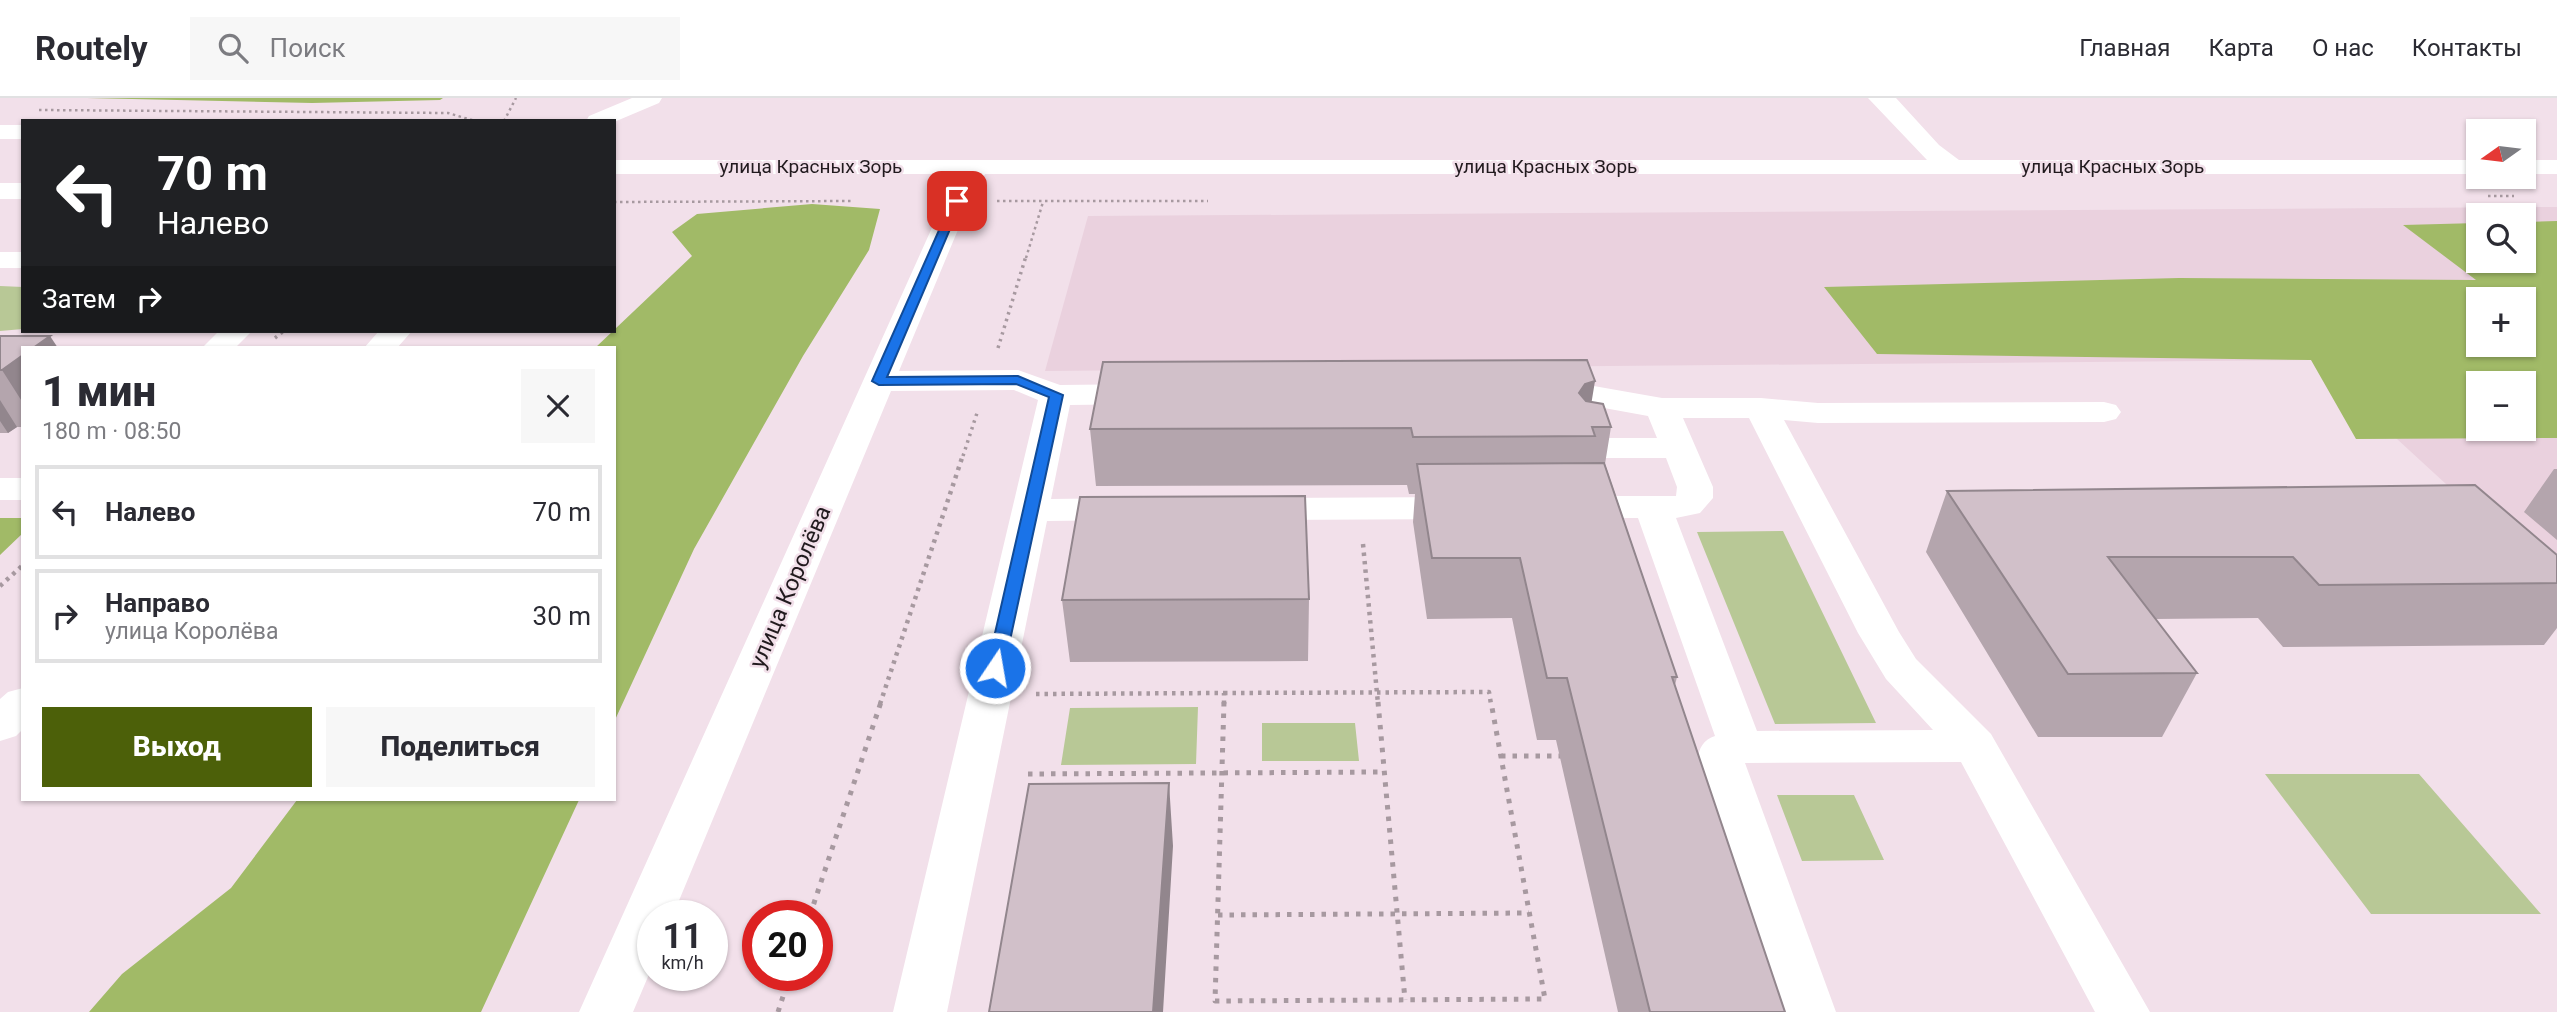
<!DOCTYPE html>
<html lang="ru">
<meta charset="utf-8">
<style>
body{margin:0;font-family:Roboto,sans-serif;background:#f7f7f7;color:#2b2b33;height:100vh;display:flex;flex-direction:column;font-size:26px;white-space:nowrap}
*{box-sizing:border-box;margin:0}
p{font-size:23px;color:#7c7c81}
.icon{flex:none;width:38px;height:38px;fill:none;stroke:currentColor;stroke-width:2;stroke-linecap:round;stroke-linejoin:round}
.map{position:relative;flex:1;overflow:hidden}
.sheet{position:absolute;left:21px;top:248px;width:595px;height:455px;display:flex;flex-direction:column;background:#fff;border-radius:0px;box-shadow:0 2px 5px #0004}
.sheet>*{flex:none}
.guide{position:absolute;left:21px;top:21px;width:595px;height:214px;border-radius:0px;box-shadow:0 2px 5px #0004;background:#202124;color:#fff;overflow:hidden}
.needle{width:46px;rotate:256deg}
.buttons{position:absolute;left:2466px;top:21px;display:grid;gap:14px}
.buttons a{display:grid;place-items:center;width:70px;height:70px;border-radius:0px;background:#fff;box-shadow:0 2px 5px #0004;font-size:35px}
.speed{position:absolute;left:637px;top:802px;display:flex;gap:14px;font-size:35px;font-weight:700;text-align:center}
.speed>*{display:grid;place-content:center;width:91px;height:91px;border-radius:50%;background:#fff;box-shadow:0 2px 5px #0004;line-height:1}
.speed small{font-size:18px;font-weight:400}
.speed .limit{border:10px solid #d22;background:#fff;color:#111}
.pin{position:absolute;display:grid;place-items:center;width:60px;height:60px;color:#fff;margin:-30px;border-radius:14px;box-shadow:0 4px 10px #0006}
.me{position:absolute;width:77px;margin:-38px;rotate:12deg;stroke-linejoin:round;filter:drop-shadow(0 0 5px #0008)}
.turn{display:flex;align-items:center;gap:24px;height:147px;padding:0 21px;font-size:32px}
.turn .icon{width:91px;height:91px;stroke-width:2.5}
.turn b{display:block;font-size:49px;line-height:60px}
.then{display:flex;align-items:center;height:66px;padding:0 21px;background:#0003;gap:14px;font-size:26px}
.round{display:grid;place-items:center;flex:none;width:74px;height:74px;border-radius:0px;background:#f7f7f7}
.head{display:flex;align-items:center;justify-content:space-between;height:119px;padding:0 21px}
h1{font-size:42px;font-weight:800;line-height:52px}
.cta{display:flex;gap:14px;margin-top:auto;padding:14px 21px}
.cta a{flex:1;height:80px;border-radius:0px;background:#4c6009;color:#fff;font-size:28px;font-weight:800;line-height:80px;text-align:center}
.cta a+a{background:#f7f7f7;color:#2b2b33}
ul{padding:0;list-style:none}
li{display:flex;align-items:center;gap:21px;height:94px;margin:0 14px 10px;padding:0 7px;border:4px solid #e1e1e2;border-radius:0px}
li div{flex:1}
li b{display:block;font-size:26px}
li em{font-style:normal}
header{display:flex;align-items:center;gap:42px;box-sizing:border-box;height:98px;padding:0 35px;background:#fff;border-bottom:2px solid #e1e1e2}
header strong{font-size:33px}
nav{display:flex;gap:38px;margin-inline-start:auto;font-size:24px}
.search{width:490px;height:63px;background:#f7f7f7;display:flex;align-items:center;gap:18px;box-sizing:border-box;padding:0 24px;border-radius:0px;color:#7c7c81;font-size:26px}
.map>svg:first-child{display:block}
.built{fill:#ead1de;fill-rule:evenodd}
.green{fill:#b8c896}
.forest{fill:#a1ba67;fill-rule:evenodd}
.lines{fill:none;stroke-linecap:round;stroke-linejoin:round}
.path-far3{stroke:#a799a0;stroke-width:2.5;stroke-dasharray:2.5 3.5;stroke-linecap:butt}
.path-far2{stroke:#a799a0;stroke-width:3.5;stroke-dasharray:2.5 4.5;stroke-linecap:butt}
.path-far1{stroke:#a799a0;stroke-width:4.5;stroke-dasharray:3.5 5;stroke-linecap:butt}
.path{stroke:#a799a0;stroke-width:5;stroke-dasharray:4.5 7;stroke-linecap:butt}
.minor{fill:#fff;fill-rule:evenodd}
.wall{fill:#b4a5ad}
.shaded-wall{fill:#92868d}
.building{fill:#d1c0c9;stroke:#92868d;stroke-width:2}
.route{fill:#1a73e8;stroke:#114b97;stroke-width:2}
.labels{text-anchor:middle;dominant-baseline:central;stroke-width:5;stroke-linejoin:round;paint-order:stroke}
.far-street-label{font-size:19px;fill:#211a1e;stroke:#f2e0ea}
.street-label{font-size:23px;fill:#211a1e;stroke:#f2e0ea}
</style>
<header>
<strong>Routely</strong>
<div class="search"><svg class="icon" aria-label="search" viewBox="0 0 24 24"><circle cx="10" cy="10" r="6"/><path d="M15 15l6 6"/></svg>Поиск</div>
<nav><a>Главная</a><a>Карта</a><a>О нас</a><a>Контакты</a></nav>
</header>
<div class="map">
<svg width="2557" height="914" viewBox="0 0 2557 914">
<rect width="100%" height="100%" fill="#f2e0ea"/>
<!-- built -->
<path class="built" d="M 2557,109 L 2557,488 L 2311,262 L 1045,273 L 1088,118 ZM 2478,117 L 2524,117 L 2524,163 L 2478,163 ZM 2478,201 L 2524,201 L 2524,247 L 2478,247 ZM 2478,285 L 2524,285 L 2524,331 L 2478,331 Z"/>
<!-- green -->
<path class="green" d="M 0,188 L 23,189 L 23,231 L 0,233 Z
M 1783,433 L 1876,625 L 1775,626 L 1697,434 Z
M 1198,609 L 1196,666 L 1061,667 L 1070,610 Z
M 1262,625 L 1355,625 L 1359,663 L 1262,663 Z
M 2265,676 L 2419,676 L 2541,816 L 2371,816 Z
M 1777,697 L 1854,697 L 1884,762 L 1802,763 Z"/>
<!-- forest -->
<path class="forest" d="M 87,0 L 443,0 L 440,2 L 312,5 Z
M 812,106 L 880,111 L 869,152 L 803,258 L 694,451 L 614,624 L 614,250 L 595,250 L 692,158 L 672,134 L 697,116 Z
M 2557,123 L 2557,340 L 2356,341 L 2311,262 L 1877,256 L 1824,189 L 2179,180 L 2476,182 L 2403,127 L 2478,125 L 2478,163 L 2524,163 L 2524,124 ZM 2478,201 L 2524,201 L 2524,247 L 2478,247 ZM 2478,285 L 2524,285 L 2524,331 L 2478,331 Z
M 0,420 L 23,420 L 23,435 L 0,457 Z
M 297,702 L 579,702 L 481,914 L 89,914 L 122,876 L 231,790 Z"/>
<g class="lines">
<!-- path-far3 -->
<path class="path-far3" d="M 39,12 L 448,15 L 475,23
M 504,23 L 516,0
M 2488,98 L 2514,98
M 997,103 L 1208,103
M 614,104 L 851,103
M 1026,160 L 1043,104"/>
<!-- path-far2 -->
<path class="path-far2" d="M 275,240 L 284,233
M 998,250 L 1026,158
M 963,358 L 977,315"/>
<!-- path-far1 -->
<path class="path-far1" d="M 1363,446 L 1378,606
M 0,488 L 23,467
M 1224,595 L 1489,594 L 1491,606
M 1036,596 L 1224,595
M 880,606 L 963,357
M 1224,606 L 1224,595"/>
<!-- path -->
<path class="path" d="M 1224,604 L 1215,903 L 1545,901 L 1491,604
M 1378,604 L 1405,902
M 1501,658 L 1563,658
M 1028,676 L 1383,674
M 810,817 L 881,604
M 1218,817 L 1529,815
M 778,914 L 790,877"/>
<!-- minor -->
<path class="minor" d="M 632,0 L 662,0 L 659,5 L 614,24 L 586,23 L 589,18 Z
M 1868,0 L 1896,0 L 1939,47 L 1959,62 L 2478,62 L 2478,76 L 985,76 L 970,103 L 899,273 L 1018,272 L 1060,287 L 1148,286 L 1160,289 L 1164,296 L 1160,303 L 1148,306 L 1070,307 L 1051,401 L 1129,400 L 1142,403 L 1147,411 L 1142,419 L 1129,422 L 1047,423 L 947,914 L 893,914 L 1038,302 L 1014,292 L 891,293 L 673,817 L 653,817 L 653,867 L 633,914 L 579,914 L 944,103 L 960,76 L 614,76 L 614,62 L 1927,62 Z
M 0,27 L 23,27 L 23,41 L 0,41 Z
M 2524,62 L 2557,62 L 2557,76 L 2524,76 Z
M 0,85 L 23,85 L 23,101 L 0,101 Z
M 0,154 L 23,154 L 23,170 L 0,170 Z
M 219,233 L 252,233 L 235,250 L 202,250 Z
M 379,233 L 412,233 L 397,250 L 364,250 Z
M 1571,284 L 1662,300 L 1761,300 L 1818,305 L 2104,304 L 2116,307 L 2121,314 L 2116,321 L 2104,324 L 1818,325 L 1784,322 L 1899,534 L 1916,561 L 1991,636 L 2150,914 L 2095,914 L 1961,664 L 1745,665 L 1836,914 L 1782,914 L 1698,662 C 1698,651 1704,641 1715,638 L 1638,420 L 1568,420 L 1555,417 L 1550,409 L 1555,401 L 1568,398 L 1676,398 L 1677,389 L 1666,360 L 1590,360 L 1578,357 L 1573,350 L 1578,343 L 1590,340 L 1657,340 L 1648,318 L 1571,304 L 1541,305 L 1529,302 L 1525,295 L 1529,288 ZM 1683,320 L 1749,320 L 1858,535 L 1886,581 L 1933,632 L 1757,633 L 1676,420 L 1700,415 L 1713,400 L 1713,389 Z
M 0,380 L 23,380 L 23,402 L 0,402 Z
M 1465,399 L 1478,402 L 1483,410 L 1478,418 L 1465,421 L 1253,422 L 1240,419 L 1235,411 L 1240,403 L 1253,400 Z
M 23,590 L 23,631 L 16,638 L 0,643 L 0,601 L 8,594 Z"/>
</g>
<!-- wall -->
<path class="wall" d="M 0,238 L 23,250 L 23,329 L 17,329 L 8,335 L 0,335 Z
M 1591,304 L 1611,329 L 1605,366 L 1677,579 L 1675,587 L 1785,914 L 1618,914 L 1556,642 L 1537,642 L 1512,520 L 1427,521 L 1413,424 L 1415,396 L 1409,396 L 1407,387 L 1096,388 L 1090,331 Z
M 2554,371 L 2557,371 L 2557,442 L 2524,414 Z
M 1947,393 L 2557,457 L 2557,530 L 2544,547 L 2283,549 L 2258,520 L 2155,521 L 2197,575 L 2162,639 L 2038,639 L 1926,454 Z
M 1309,501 L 1308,563 L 1070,564 L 1062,502 Z"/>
<!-- shaded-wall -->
<path class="shaded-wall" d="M 50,238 L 58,250 L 33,250 Z
M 23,257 L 23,305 L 2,272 Z
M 1595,283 L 1586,338 L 1579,295 L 1585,286 Z
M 0,302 L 17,329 L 8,335 L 0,323 Z
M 1169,685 L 1173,748 L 1163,914 L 1153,914 Z"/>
<!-- building -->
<path class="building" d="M 0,238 L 50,238 L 33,250 L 23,250 L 23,257 L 2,272 L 0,272 Z
M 1587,262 L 1595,283 L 1585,286 L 1579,295 L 1586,303 L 1603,306 L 1611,329 L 1592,329 L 1595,338 L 1413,339 L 1411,330 L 1090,331 L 1103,264 Z
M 1604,365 L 1677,579 L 1672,579 L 1785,914 L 1650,914 L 1567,580 L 1547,580 L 1520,460 L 1432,460 L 1417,366 Z
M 2475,387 L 2557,457 L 2557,485 L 2319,487 L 2293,459 L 2108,459 L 2197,575 L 2068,576 L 1947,393 Z
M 1305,398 L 1309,501 L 1062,502 L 1080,399 Z
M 1169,685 L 1153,914 L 989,914 L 1029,686 Z"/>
<!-- route -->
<path class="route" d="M 957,100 L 962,103 L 887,279 L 1018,278 L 1063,297 L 1004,570 L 995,576 L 987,570 L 1049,299 L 1016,286 L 879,287 L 872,283 L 952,103 Z"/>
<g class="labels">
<!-- far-street labels -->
<g class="far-street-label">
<text x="811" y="68">улица Красных Зорь</text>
<text x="1546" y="68">улица Красных Зорь</text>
<text x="2113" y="68">улица Красных Зорь</text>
</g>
<!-- street labels -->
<g class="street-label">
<text transform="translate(790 489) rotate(-67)">улица Королёва</text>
</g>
</g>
</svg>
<div class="buttons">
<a><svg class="needle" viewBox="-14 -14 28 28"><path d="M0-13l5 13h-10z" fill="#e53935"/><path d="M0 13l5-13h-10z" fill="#7c7c81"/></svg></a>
<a><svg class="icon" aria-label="search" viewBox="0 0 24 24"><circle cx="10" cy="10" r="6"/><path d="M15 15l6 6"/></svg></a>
<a>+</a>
<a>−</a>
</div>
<div class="speed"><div>11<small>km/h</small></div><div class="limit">20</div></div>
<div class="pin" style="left:957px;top:103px;background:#d93025"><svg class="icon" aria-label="arrive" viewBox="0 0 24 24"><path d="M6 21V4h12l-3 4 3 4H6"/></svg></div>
<svg class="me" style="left:995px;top:570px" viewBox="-20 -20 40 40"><circle r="17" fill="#1a73e8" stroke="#fff" stroke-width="3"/><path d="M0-11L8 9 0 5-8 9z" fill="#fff"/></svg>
<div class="guide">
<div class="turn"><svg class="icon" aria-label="left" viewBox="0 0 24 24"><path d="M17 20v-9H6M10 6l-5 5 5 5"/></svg><div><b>70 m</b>Налево</div></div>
<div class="then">Затем<svg class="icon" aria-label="right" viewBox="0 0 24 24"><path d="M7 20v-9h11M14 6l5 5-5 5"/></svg></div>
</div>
<section class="sheet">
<div class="head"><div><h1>1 мин</h1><p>180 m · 08:50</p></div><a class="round"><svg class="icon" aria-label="close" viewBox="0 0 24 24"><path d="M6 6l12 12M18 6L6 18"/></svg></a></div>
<ul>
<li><svg class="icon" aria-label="left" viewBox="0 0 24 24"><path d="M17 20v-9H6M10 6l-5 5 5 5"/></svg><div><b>Налево</b></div><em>70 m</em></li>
<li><svg class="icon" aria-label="right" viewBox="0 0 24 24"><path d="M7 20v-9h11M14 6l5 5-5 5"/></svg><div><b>Направо</b><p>улица Королёва</p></div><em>30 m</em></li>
</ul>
<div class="cta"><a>Выход</a><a>Поделиться</a></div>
</section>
</div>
